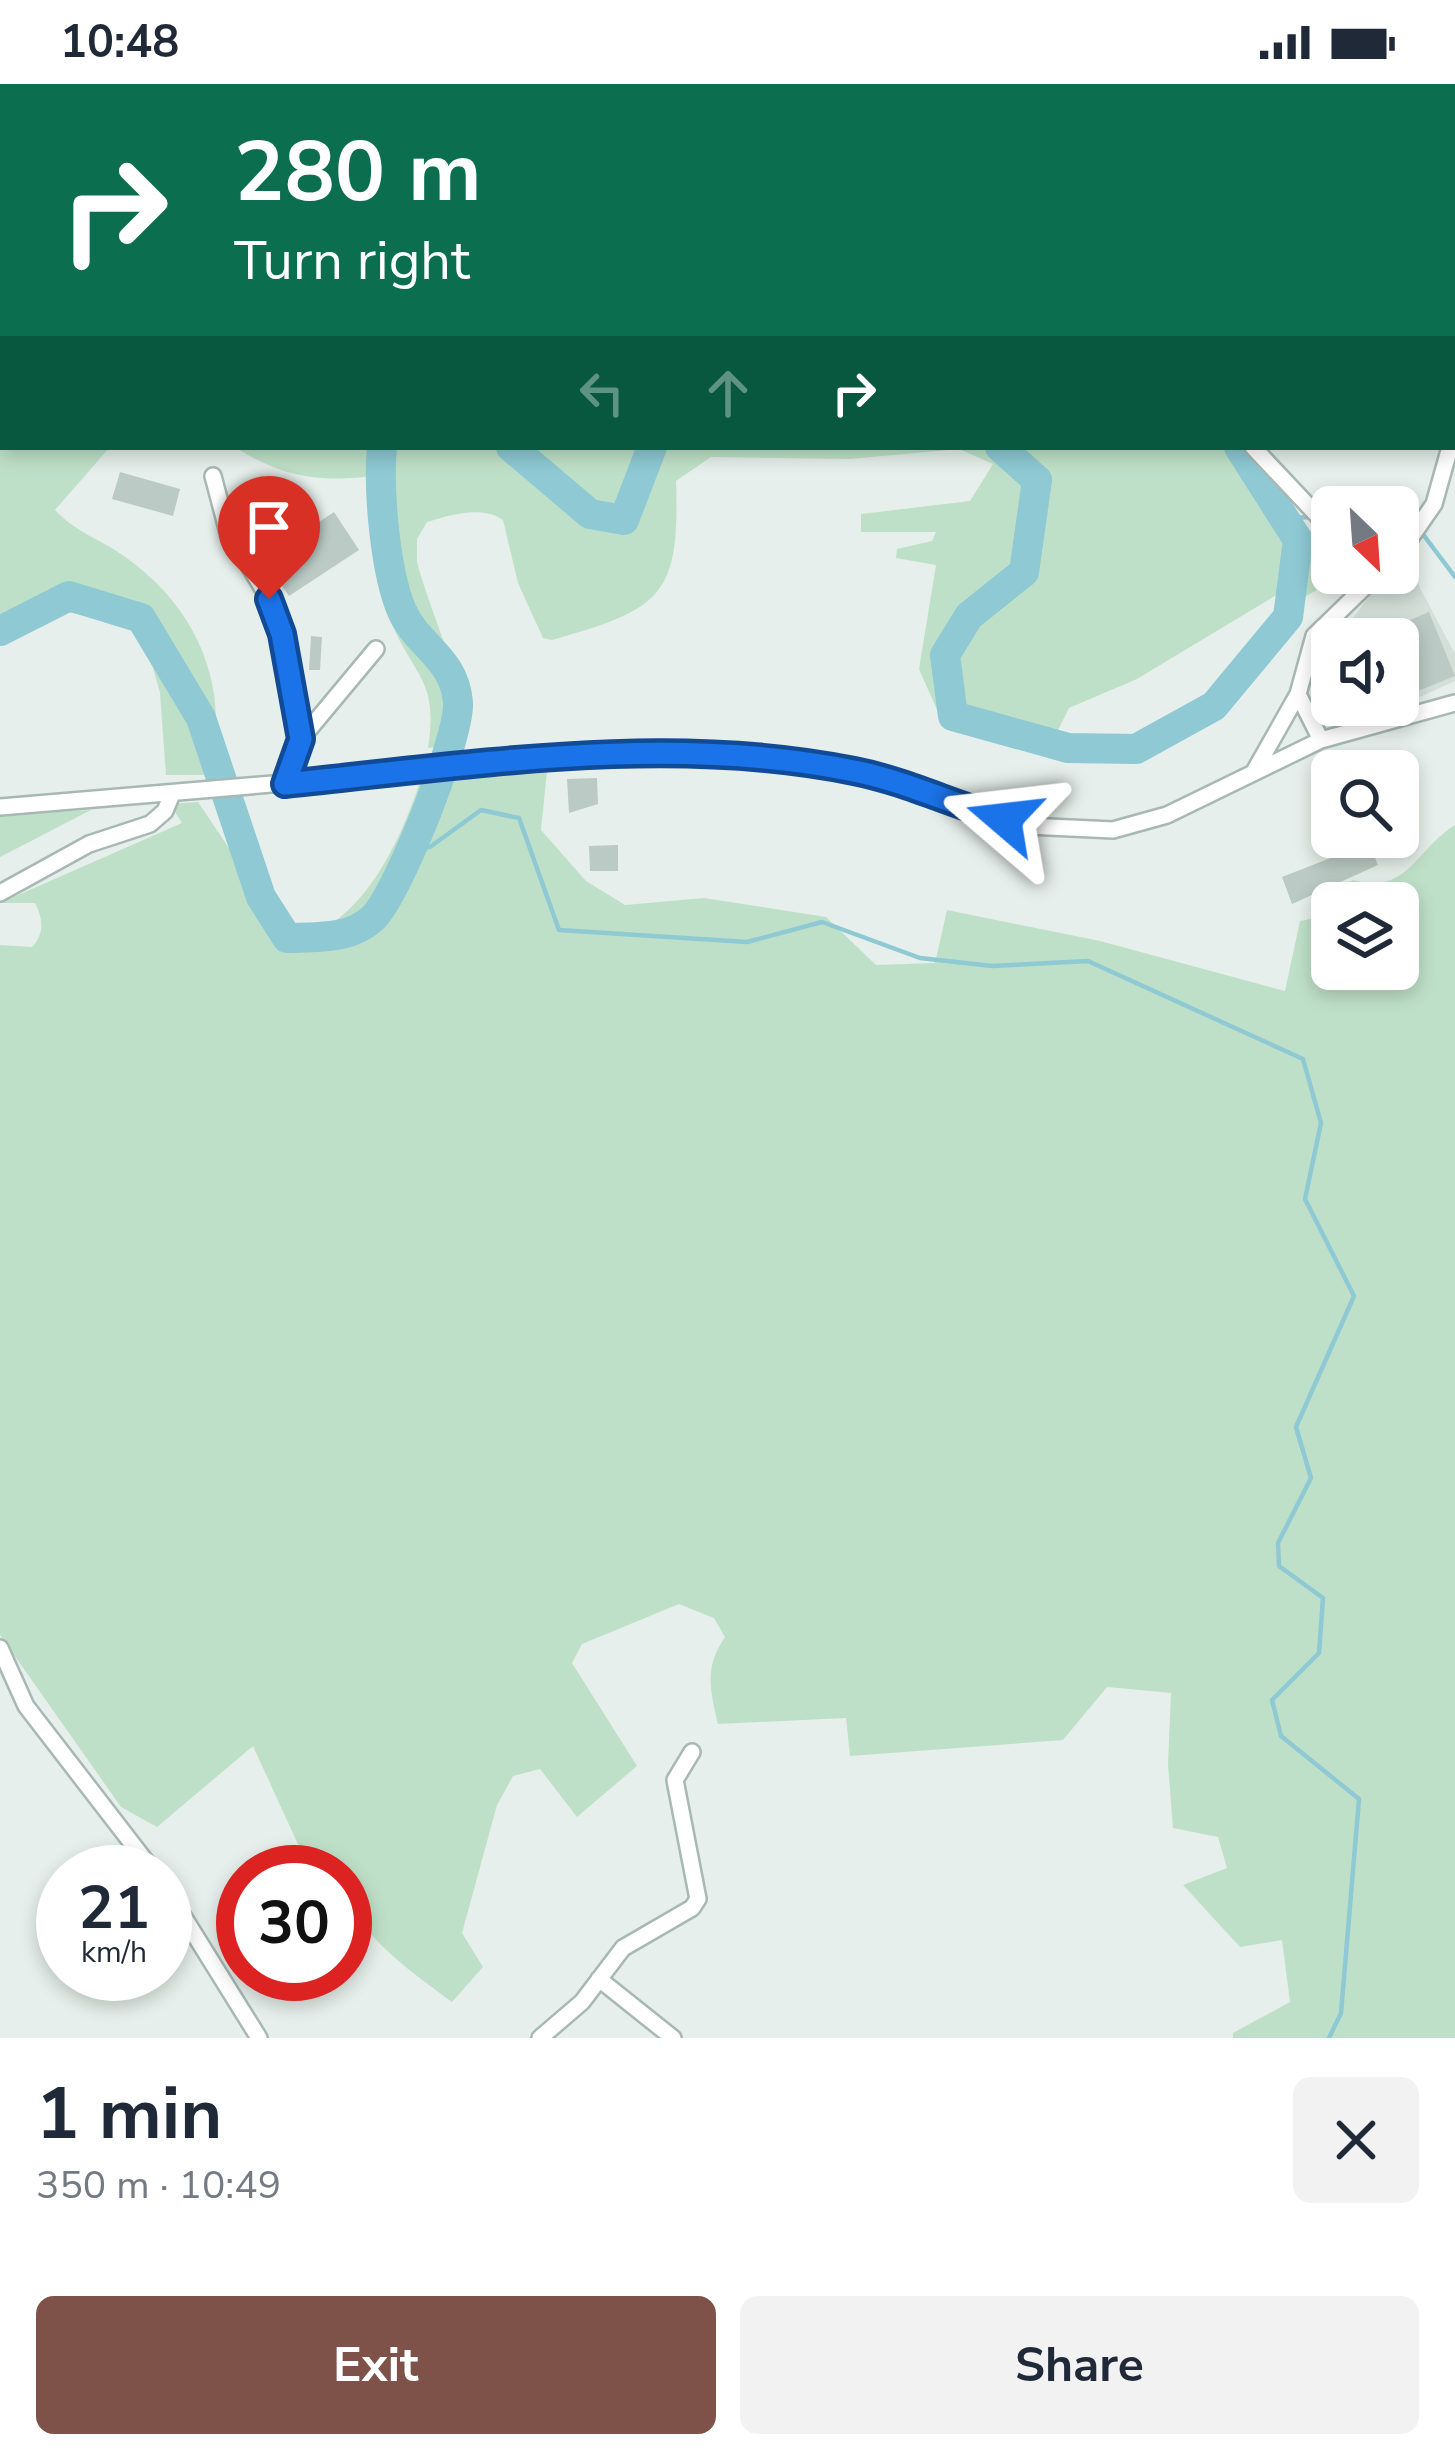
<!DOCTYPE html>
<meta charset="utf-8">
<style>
body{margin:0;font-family:"Nunito Sans",sans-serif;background:#f2f2f3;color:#1f2937;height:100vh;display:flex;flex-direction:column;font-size:45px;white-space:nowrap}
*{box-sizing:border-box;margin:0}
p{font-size:39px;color:#747a83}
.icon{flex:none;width:66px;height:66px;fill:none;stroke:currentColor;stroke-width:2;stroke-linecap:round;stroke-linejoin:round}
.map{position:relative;height:1954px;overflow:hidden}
.panel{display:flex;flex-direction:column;background:#fff;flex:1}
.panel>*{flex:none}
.top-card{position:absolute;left:0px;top:0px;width:1455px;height:366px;box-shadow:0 6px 18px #0003;background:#0b6e4f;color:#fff;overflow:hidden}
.needle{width:78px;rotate:155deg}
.tools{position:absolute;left:1311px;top:402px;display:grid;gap:24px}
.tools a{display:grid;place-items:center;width:108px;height:108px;border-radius:18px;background:#fff;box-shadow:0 6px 18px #0003;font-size:60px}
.speed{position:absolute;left:36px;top:1761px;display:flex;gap:24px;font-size:60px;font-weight:700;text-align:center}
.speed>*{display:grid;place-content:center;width:156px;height:156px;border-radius:50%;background:#fff;box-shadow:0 6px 18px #0003;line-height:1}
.speed small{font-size:30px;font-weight:400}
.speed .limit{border:18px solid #d22;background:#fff;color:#111}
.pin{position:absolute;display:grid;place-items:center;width:102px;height:102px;color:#fff;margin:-123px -51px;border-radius:50% 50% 50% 0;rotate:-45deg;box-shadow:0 0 12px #0007}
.pin .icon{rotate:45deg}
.me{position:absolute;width:132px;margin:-66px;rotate:287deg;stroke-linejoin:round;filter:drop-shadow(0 0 9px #0008)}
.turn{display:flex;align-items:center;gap:42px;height:252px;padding:0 36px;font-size:54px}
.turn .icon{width:156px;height:156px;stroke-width:2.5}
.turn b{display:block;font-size:84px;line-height:102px}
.lanes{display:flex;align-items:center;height:114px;padding:0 36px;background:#0003;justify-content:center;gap:60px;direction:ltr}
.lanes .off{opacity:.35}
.round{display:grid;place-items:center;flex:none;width:126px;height:126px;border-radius:18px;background:#f2f2f3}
.overview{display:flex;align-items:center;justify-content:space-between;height:204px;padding:0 36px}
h1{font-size:72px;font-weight:700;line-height:90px}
.button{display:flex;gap:24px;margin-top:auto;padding:24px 36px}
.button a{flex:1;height:138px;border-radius:18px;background:#7f5249;color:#fff;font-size:48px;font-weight:700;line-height:138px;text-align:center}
.button a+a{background:#f2f2f3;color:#1f2937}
.status{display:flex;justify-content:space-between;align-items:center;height:84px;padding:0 60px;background:#fff;direction:ltr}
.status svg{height:33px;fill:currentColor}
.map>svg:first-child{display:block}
.built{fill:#d4dfda}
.green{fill:#bfe0c8}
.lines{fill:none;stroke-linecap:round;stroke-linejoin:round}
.stream{stroke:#8ec9d4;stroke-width:4.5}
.river{stroke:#8ec9d4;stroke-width:30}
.building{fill:#bbcac4}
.minor-casing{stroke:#a8b8b2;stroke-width:20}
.minor{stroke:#fff;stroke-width:15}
.route-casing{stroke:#114b97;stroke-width:30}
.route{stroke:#1a73e8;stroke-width:21}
</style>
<div class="status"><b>10:48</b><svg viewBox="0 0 49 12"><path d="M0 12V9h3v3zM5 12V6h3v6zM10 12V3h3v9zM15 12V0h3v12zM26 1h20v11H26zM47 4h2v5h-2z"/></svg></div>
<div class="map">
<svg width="1455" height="1954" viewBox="0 0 1455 1954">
<rect width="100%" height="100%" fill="#e6efeb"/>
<!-- built -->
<path class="built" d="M 1402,470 L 1455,570 L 1455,597 L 1420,613 L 1398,615 L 1398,555 L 1337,555 L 1387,489 L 1398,489 Z"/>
<!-- green -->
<path class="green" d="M 0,0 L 1203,0 L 3,3 L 3,363 L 110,363 L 55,426 C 75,448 100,455 124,472 C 198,524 231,603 210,691 L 166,691 L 160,609 L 142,545 L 116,535 L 43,525 L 0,549 Z
M 235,363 L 1244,363 C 1275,404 1292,442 1332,473 L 1332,489 L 1345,489 L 1305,513 L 1288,504 L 1137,595 L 1069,624 L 1053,656 L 1033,663 L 942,637 L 919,585 L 936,481 L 896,474 L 897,465 L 932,457 L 936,448 L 861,448 L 861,430 L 970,417 L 993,380 L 959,365 L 850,375 L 711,373 L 676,397 C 680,512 662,525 552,556 L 543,554 L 518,499 L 503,436 C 483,421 449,431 427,438 L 417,455 L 417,478 C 428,524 475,620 459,660 L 428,664 C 438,598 417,595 393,543 C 370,496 367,434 393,389 C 332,399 289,398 235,363 Z
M 547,687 L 541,746 L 586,797 L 625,821 L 704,814 L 826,833 L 876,881 L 935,879 L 947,826 L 1100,857 L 1285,907 L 1300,837 L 1332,831 L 1332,885 L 1398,885 L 1398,819 L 1349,819 L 1342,803 L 1353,796 C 1407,812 1416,765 1455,741 L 1455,1954 L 1233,1954 L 1233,1949 L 1290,1918 L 1282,1856 L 1240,1863 L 1183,1801 L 1227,1784 L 1218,1753 L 1173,1744 L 1168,1680 L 1171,1609 L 1107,1603 L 1063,1656 L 850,1672 L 846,1634 L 718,1640 C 710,1606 704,1583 725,1553 L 714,1534 L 679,1520 L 582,1560 L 572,1579 L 637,1682 L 577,1733 L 540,1685 L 513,1692 L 497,1721 L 462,1849 L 483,1883 L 452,1918 C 410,1886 345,1845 345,1788 L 307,1780 L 253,1662 L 157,1743 L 121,1723 L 0,1551 L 0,861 L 32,863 C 45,849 43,835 35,819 L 0,819 L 182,739 L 170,720 L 198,718 L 255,803 L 275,849 L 300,856 C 367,833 400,757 421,695 Z
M 91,726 L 0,773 L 0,731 Z"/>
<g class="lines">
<!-- stream -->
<path class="stream" d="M 1398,429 L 1407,429 L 1416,440
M 1284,434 L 1314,433
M 1422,449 L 1455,493
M 413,765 L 430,763 L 481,726 L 519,734 L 559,846 L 747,858 L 822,838 L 920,874 L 992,882 L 1088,877 L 1303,975 L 1321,1039 L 1305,1115 L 1354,1212 L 1296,1343 L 1311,1394 L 1278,1459 L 1279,1482 L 1323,1514 L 1319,1569 L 1272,1616 L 1281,1652 L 1359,1715 L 1341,1929 L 1329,1954"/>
<!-- river -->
<path class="river" d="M 1443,3 L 1444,0
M 511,363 L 590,430 L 624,436 L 652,363
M 1000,363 L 1037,396 L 1024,488 L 969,532 L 945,571 L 953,632 L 1068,664 L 1136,665 L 1214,622 L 1288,533 L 1298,456 L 1239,363
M 0,547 L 69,512 L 141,534 L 201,634 L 261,813 L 287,854 C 316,853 351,856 374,833 C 399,807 460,653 458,619 C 455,574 418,563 402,527 C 385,488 378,405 382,363"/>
</g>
<!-- building -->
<path class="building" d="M 120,388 L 180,405 L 173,432 L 112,415 Z
M 334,428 L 359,466 L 289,512 L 280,499 L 290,492 L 274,468 Z
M 1429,528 L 1455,592 L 1403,613 L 1398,587 L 1419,579 L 1403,539 Z
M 311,552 L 322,553 L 320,586 L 309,586 Z
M 597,694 L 598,720 L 569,729 L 567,695 Z
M 1369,759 L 1378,781 L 1292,820 L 1282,793 Z
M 618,761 L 618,787 L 590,787 L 589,762 Z"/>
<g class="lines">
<defs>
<path id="minor" d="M 1452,352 L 1455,333
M 1253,363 L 1332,447
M 213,392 L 227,445 L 269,515 L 282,550 L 301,655 L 285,700
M 1398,472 L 1434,420 L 1450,363
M 1349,489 L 1355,509
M 1298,610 L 1321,656
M 301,655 L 376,565
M 1255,686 L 1298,610 L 1314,552 L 1379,489
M 0,723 L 628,670 L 731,672 L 856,687 L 1028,742 L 1113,746 L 1167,731 L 1321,656 L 1455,619
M 0,809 L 89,760 L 150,740 L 165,727 L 172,710
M 0,1564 L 26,1622 L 154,1788
M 165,1803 L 259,1954
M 599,1895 L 673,1954
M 540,1954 L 582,1918 L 623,1864 L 692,1824 L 698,1815 L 675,1696 L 692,1668"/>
</defs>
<!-- minor casing -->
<use href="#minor" class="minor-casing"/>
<!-- minor -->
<use href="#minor" class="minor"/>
</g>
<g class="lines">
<defs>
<path id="route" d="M 269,515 L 282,550 L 301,655 L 285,700 C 472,681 668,649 854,687 C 905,697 954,721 1004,735"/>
</defs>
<!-- route casing -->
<use href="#route" class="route-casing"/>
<!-- route -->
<use href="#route" class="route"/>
</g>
</svg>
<div class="tools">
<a><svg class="needle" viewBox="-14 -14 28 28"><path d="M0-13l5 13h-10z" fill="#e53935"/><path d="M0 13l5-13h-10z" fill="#747a83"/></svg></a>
<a><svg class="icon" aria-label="sound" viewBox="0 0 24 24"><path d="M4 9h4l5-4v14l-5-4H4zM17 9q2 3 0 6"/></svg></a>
<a><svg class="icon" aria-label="search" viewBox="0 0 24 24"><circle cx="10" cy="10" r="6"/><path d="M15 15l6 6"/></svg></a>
<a><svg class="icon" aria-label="layers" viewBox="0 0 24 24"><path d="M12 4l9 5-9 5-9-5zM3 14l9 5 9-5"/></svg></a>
</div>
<div class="speed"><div>21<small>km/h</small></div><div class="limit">30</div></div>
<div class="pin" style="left:269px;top:515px;background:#d93025"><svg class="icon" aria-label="arrive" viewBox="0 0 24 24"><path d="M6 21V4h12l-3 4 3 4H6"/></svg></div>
<svg class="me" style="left:1004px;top:735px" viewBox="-20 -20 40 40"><path d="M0-17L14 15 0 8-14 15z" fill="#1a73e8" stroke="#fff" stroke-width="4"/></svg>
<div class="top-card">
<div class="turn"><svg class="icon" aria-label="right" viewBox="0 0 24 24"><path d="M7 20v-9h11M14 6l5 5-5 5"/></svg><div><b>280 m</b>Turn right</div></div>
<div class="lanes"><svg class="icon off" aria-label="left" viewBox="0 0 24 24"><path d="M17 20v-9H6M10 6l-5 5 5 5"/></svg><svg class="icon off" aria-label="ahead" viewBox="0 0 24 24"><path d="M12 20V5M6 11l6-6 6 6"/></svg><svg class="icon" aria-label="right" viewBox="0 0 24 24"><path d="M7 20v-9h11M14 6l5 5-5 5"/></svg></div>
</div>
</div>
<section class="panel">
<div class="overview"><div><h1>1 min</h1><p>350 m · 10:49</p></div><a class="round"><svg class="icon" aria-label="close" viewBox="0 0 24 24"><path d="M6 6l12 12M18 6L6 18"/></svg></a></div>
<div class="button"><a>Exit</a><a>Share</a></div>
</section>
